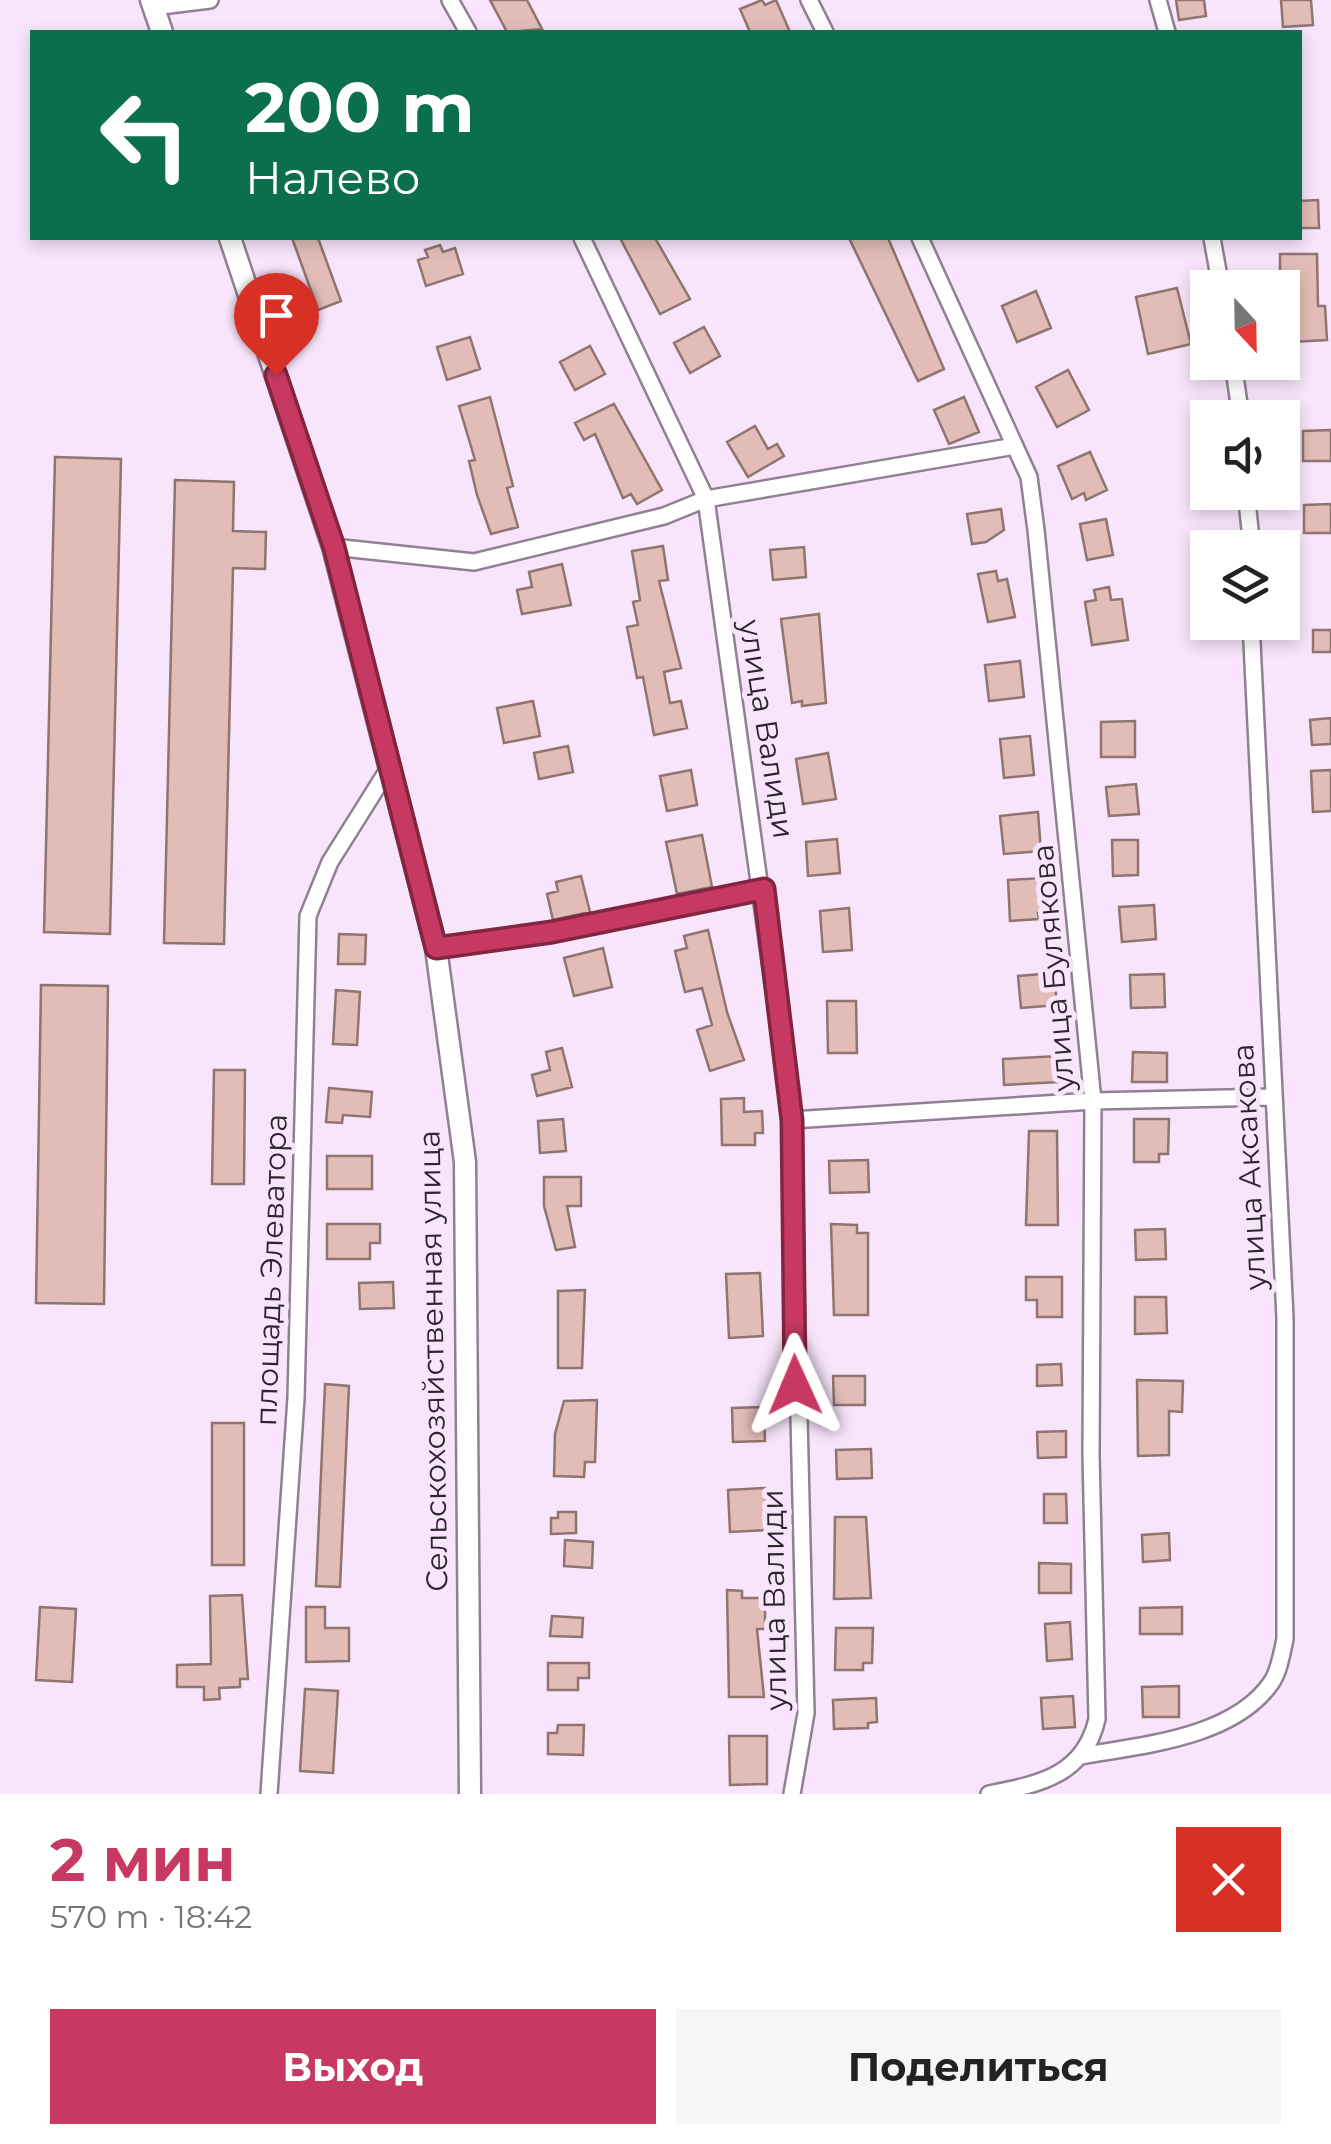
<!DOCTYPE html>
<html lang="ru">
<meta charset="utf-8">
<style>
body{margin:0;font-family:Montserrat,sans-serif;background:#f6f6f6;color:#222;height:100vh;display:flex;flex-direction:column;font-size:38px;white-space:nowrap}
*{box-sizing:border-box;margin:0}
p{font-size:32px;color:#767676}
.icon{flex:none;width:55px;height:55px;fill:none;stroke:currentColor;stroke-width:2;stroke-linecap:round;stroke-linejoin:round}
.map{position:relative;height:1794px;overflow:hidden}
.drawer{display:flex;flex-direction:column;background:#fff;flex:1}
.drawer>*{flex:none}
.hud{position:absolute;left:30px;top:30px;width:1272px;height:210px;border-radius:0px;box-shadow:0 5px 15px #0003;background:#0b6e4f;color:#fff;overflow:hidden}
.needle{width:65px;rotate:158deg}
.controls{position:absolute;left:1190px;top:270px;display:grid;gap:20px}
.controls a{display:grid;place-items:center;width:110px;height:110px;border-radius:0px;background:#fff;box-shadow:0 5px 15px #0003;font-size:50px}
.pin{position:absolute;display:grid;place-items:center;width:85px;height:85px;color:#fff;margin:-102px -42px;border-radius:50% 50% 50% 0;rotate:-45deg;box-shadow:0 0 10px #0007}
.pin .icon{rotate:45deg}
.me{position:absolute;width:110px;margin:-55px;rotate:359deg;stroke-linejoin:round;filter:drop-shadow(0 0 8px #0008)}
.turn{display:flex;align-items:center;gap:35px;height:210px;padding:0 50px;font-size:45px}
.turn .icon{width:130px;height:130px;stroke-width:2.5}
.turn b{display:block;font-size:70px;line-height:85px}
.round{display:grid;place-items:center;flex:none;width:105px;height:105px;border-radius:0px;background:#f6f6f6}
.headline{display:flex;align-items:center;justify-content:space-between;height:170px;padding:0 50px}
h1{font-size:60px;font-weight:700;line-height:75px;color:#c73963}
.action{display:flex;gap:20px;margin-top:auto;padding:20px 50px}
.action a{flex:1;height:115px;border-radius:0px;background:#c73963;color:#fff;font-size:40px;font-weight:700;line-height:115px;text-align:center}
.action a+a{background:#f6f6f6;color:#222}
.map>svg:first-child{display:block}
.building{fill:#e2bdb7;stroke:#8f7470;stroke-width:2.5}
.lines{fill:none;stroke-linecap:round;stroke-linejoin:round}
.street-casing{stroke:#918094;stroke-width:20}
.secondary-casing{stroke:#918094;stroke-width:25}
.street{stroke:#fff;stroke-width:15}
.secondary{stroke:#fff;stroke-width:20}
.route-casing{stroke:#812540;stroke-width:25}
.route{stroke:#c73963;stroke-width:18}
.labels{text-anchor:middle;dominant-baseline:central;stroke-width:10;stroke-linejoin:round;paint-order:stroke}
.street-label{font-size:30px;fill:#2c252d;stroke:#f8e5fb}
</style>
<div class="map">
<svg width="1331" height="1794" viewBox="0 0 1331 1794">
<rect width="100%" height="100%" fill="#f8e5fb"/>
<!-- building -->
<path class="building" d="M 490,0 L 527,0 L 542,29 L 507,32 Z
M 762,0 L 765,5 L 776,0 L 790,32 L 750,32 L 740,9 Z
M 1176,0 L 1204,0 L 1206,16 L 1179,20 Z
M 1281,0 L 1311,0 L 1313,25 L 1283,27 Z
M 1318,200 L 1319,228 L 1300,228 L 1300,201 Z
M 292,238 L 318,238 L 341,301 L 318,310 Z
M 620,238 L 655,238 L 690,299 L 660,314 Z
M 849,238 L 888,238 L 944,369 L 918,381 Z
M 440,245 L 443,252 L 455,248 L 463,274 L 426,286 L 418,260 L 428,257 L 425,250 Z
M 1280,254 L 1317,254 L 1318,306 L 1325,306 L 1327,340 L 1291,342 L 1289,288 L 1280,288 Z
M 1177,288 L 1191,344 L 1148,354 L 1136,297 Z
M 1036,291 L 1051,328 L 1017,342 L 1002,306 Z
M 704,327 L 720,356 L 690,373 L 674,343 Z
M 470,337 L 480,369 L 447,380 L 437,347 Z
M 590,346 L 605,374 L 575,390 L 560,362 Z
M 1068,370 L 1089,410 L 1057,427 L 1036,387 Z
M 490,397 L 513,486 L 507,488 L 518,527 L 491,534 L 477,495 L 469,461 L 475,460 L 459,406 Z
M 964,397 L 979,432 L 949,444 L 934,410 Z
M 614,404 L 662,490 L 637,504 L 631,494 L 623,498 L 595,434 L 584,440 L 575,423 Z
M 755,426 L 768,449 L 777,444 L 784,456 L 748,477 L 727,442 Z
M 1331,430 L 1331,461 L 1303,461 L 1303,431 Z
M 1090,452 L 1107,490 L 1086,500 L 1084,493 L 1072,499 L 1058,466 Z
M 55,457 L 121,459 L 110,934 L 44,932 Z
M 175,480 L 234,482 L 233,531 L 266,532 L 265,569 L 233,568 L 224,944 L 164,943 Z
M 1331,504 L 1331,533 L 1304,533 L 1304,505 Z
M 1001,509 L 1004,530 L 986,542 L 972,544 L 967,514 Z
M 1106,519 L 1113,555 L 1087,560 L 1080,524 Z
M 663,546 L 668,580 L 659,581 L 681,668 L 664,672 L 670,703 L 681,701 L 687,728 L 654,735 L 643,677 L 637,678 L 627,627 L 638,625 L 633,602 L 640,600 L 632,551 Z
M 804,547 L 806,577 L 773,580 L 770,550 Z
M 562,564 L 571,605 L 522,614 L 517,590 L 532,587 L 529,572 Z
M 996,571 L 998,581 L 1007,579 L 1015,617 L 988,622 L 978,574 Z
M 1109,587 L 1111,600 L 1122,599 L 1128,640 L 1092,645 L 1085,602 L 1096,600 L 1094,590 Z
M 819,614 L 826,703 L 802,706 L 802,701 L 792,703 L 781,619 Z
M 1313,630 L 1331,630 L 1331,652 L 1313,652 Z
M 1020,661 L 1024,697 L 989,701 L 985,665 Z
M 533,701 L 540,736 L 504,743 L 497,708 Z
M 1331,718 L 1331,744 L 1312,745 L 1310,720 Z
M 1135,721 L 1135,757 L 1101,757 L 1101,722 Z
M 1030,736 L 1034,775 L 1004,778 L 1000,739 Z
M 568,746 L 573,772 L 539,779 L 534,753 Z
M 828,753 L 836,799 L 803,804 L 796,759 Z
M 691,770 L 697,805 L 667,811 L 660,776 Z
M 1331,770 L 1331,811 L 1313,812 L 1311,771 Z
M 1136,784 L 1139,814 L 1109,816 L 1106,787 Z
M 1038,812 L 1041,851 L 1004,854 L 1000,816 Z
M 702,835 L 712,887 L 677,894 L 666,842 Z
M 837,839 L 840,873 L 808,876 L 806,842 Z
M 1112,840 L 1138,840 L 1138,875 L 1113,876 Z
M 581,876 L 590,912 L 553,920 L 547,894 L 558,891 L 556,882 Z
M 1044,878 L 1046,913 L 1038,913 L 1039,919 L 1010,921 L 1008,880 Z
M 1154,905 L 1156,939 L 1122,942 L 1119,907 Z
M 849,908 L 852,950 L 823,952 L 820,911 Z
M 708,930 L 727,1012 L 744,1060 L 710,1071 L 697,1030 L 712,1025 L 702,988 L 685,992 L 675,951 L 687,948 L 684,936 Z
M 339,934 L 366,935 L 365,964 L 338,964 Z
M 603,948 L 612,987 L 574,996 L 564,958 Z
M 1054,973 L 1057,1005 L 1021,1008 L 1018,976 Z
M 1164,974 L 1165,1007 L 1131,1008 L 1130,975 Z
M 41,985 L 108,986 L 104,1304 L 36,1303 Z
M 336,990 L 360,992 L 357,1045 L 333,1044 Z
M 827,1001 L 856,1001 L 857,1053 L 828,1053 Z
M 562,1048 L 572,1087 L 537,1096 L 532,1075 L 550,1070 L 546,1052 Z
M 1133,1052 L 1167,1053 L 1167,1082 L 1132,1082 Z
M 1058,1056 L 1059,1082 L 1004,1085 L 1003,1059 Z
M 214,1070 L 245,1070 L 244,1184 L 212,1184 Z
M 329,1088 L 372,1092 L 370,1117 L 343,1115 L 342,1123 L 326,1122 Z
M 744,1098 L 744,1112 L 762,1111 L 763,1133 L 755,1133 L 755,1145 L 722,1145 L 721,1099 Z
M 563,1119 L 566,1151 L 540,1153 L 538,1121 Z
M 1134,1119 L 1169,1119 L 1168,1154 L 1159,1154 L 1159,1162 L 1134,1162 Z
M 1029,1131 L 1057,1131 L 1058,1225 L 1026,1225 Z
M 327,1156 L 372,1156 L 372,1189 L 327,1189 Z
M 868,1160 L 869,1192 L 830,1193 L 829,1161 Z
M 544,1177 L 581,1177 L 581,1206 L 567,1206 L 575,1247 L 556,1250 L 544,1206 Z
M 327,1224 L 380,1224 L 380,1243 L 370,1243 L 370,1259 L 327,1259 Z
M 831,1224 L 857,1225 L 857,1233 L 868,1233 L 868,1315 L 834,1315 Z
M 1165,1229 L 1166,1259 L 1136,1260 L 1135,1230 Z
M 760,1273 L 763,1336 L 729,1338 L 726,1274 Z
M 1026,1277 L 1062,1277 L 1062,1317 L 1037,1317 L 1037,1300 L 1026,1300 Z
M 393,1282 L 394,1308 L 360,1309 L 359,1283 Z
M 585,1290 L 582,1368 L 558,1368 L 558,1291 Z
M 1135,1297 L 1166,1297 L 1167,1333 L 1135,1334 Z
M 1061,1364 L 1062,1385 L 1037,1386 L 1037,1365 Z
M 833,1376 L 865,1376 L 865,1405 L 834,1405 Z
M 1137,1380 L 1183,1381 L 1182,1412 L 1169,1411 L 1169,1455 L 1138,1456 Z
M 325,1384 L 349,1386 L 340,1587 L 316,1586 Z
M 597,1400 L 595,1462 L 585,1462 L 584,1477 L 554,1476 L 555,1434 L 564,1401 Z
M 764,1407 L 765,1441 L 733,1442 L 732,1408 Z
M 212,1423 L 244,1423 L 244,1565 L 212,1565 Z
M 1066,1431 L 1066,1457 L 1038,1458 L 1037,1432 Z
M 871,1449 L 872,1478 L 837,1479 L 836,1450 Z
M 765,1488 L 767,1530 L 730,1532 L 728,1490 Z
M 1044,1494 L 1066,1494 L 1067,1523 L 1044,1523 Z
M 558,1512 L 576,1512 L 576,1533 L 551,1534 L 551,1518 L 558,1518 Z
M 835,1517 L 866,1517 L 871,1598 L 834,1599 Z
M 1169,1533 L 1170,1560 L 1143,1562 L 1142,1535 Z
M 565,1540 L 593,1542 L 592,1568 L 564,1566 Z
M 1039,1563 L 1071,1564 L 1071,1593 L 1039,1593 Z
M 727,1590 L 742,1591 L 742,1598 L 765,1598 L 765,1629 L 757,1629 L 764,1697 L 729,1697 Z
M 242,1595 L 248,1679 L 240,1679 L 240,1687 L 219,1688 L 220,1699 L 204,1700 L 204,1687 L 177,1687 L 177,1665 L 211,1664 L 210,1596 Z
M 40,1607 L 76,1609 L 72,1682 L 36,1680 Z
M 306,1607 L 325,1607 L 325,1628 L 349,1628 L 349,1661 L 306,1662 Z
M 1182,1607 L 1182,1634 L 1140,1634 L 1140,1608 Z
M 552,1616 L 583,1618 L 582,1637 L 550,1636 Z
M 1070,1622 L 1072,1659 L 1047,1661 L 1045,1624 Z
M 836,1628 L 873,1628 L 872,1663 L 863,1663 L 863,1670 L 835,1670 Z
M 548,1663 L 589,1663 L 589,1678 L 578,1678 L 578,1690 L 548,1690 Z
M 1179,1686 L 1179,1717 L 1143,1717 L 1142,1687 Z
M 305,1689 L 338,1691 L 333,1773 L 300,1771 Z
M 1073,1696 L 1075,1727 L 1043,1729 L 1041,1698 Z
M 876,1698 L 877,1722 L 868,1723 L 868,1728 L 834,1729 L 833,1700 Z
M 558,1725 L 584,1725 L 583,1755 L 548,1754 L 548,1733 L 557,1733 Z
M 729,1736 L 767,1736 L 767,1784 L 730,1785 Z"/>
<g class="lines">
<defs>
<path id="street" d="M 450,0 L 468,32
M 809,0 L 825,32
M 1158,0 L 1167,32
M 153,7 L 210,0
M 582,238 L 706,499 L 792,1120 L 806,1713 L 792,1794
M 920,238 L 1029,477 L 1036,530 L 1093,1101 L 1091,1454 L 1097,1719 C 1084,1776 1039,1784 989,1794
M 1212,238 L 1221,288
M 1233,362 L 1241,418
M 1246,492 L 1252,548
M 333,547 L 474,562 L 664,516 L 706,499 L 1015,446
M 436,948 L 552,932 L 764,889
M 792,1120 L 1093,1101 L 1271,1097
M 1081,1756 C 1142,1745 1233,1738 1271,1683 C 1279,1672 1282,1653 1285,1639 L 1285,1318 L 1251,622
M 269,1794 L 296,1398 L 308,916 L 330,862 L 389,768"/>
<path id="secondary" d="M 151,0 L 162,32
M 230,238 L 333,547 L 436,948 L 465,1162 L 470,1794"/>
</defs>
<!-- street casing -->
<use href="#street" class="street-casing"/>
<!-- secondary casing -->
<use href="#secondary" class="secondary-casing"/>
<!-- street -->
<use href="#street" class="street"/>
<!-- secondary -->
<use href="#secondary" class="secondary"/>
</g>
<g class="lines">
<defs>
<path id="route" d="M 276,375 L 334,547 L 436,948 L 552,932 L 764,889 L 792,1120 L 795,1385"/>
</defs>
<!-- route casing -->
<use href="#route" class="route-casing"/>
<!-- route -->
<use href="#route" class="route"/>
</g>
<g class="labels">
<!-- street labels -->
<g class="street-label">
<text transform="translate(767 729) rotate(81)">улица Валиди</text>
<text transform="translate(1053 968) rotate(-95)">улица Булякова</text>
<text transform="translate(1249 1167) rotate(-93)">улица Аксакова</text>
<text transform="translate(271 1270) rotate(-88)">площадь Элеватора</text>
<text transform="translate(433 1361) rotate(-91)">Сельскохозяйственная улица</text>
<text transform="translate(774 1600) rotate(-91)">улица Валиди</text>
</g>
</g>
</svg>
<div class="controls">
<a><svg class="needle" viewBox="-14 -14 28 28"><path d="M0-13l5 13h-10z" fill="#e53935"/><path d="M0 13l5-13h-10z" fill="#767676"/></svg></a>
<a><svg class="icon" aria-label="sound" viewBox="0 0 24 24"><path d="M4 9h4l5-4v14l-5-4H4zM17 9q2 3 0 6"/></svg></a>
<a><svg class="icon" aria-label="layers" viewBox="0 0 24 24"><path d="M12 4l9 5-9 5-9-5zM3 14l9 5 9-5"/></svg></a>
</div>
<div class="pin" style="left:276px;top:375px;background:#d93025"><svg class="icon" aria-label="arrive" viewBox="0 0 24 24"><path d="M6 21V4h12l-3 4 3 4H6"/></svg></div>
<svg class="me" style="left:795px;top:1385px" viewBox="-20 -20 40 40"><path d="M0-17L14 15 0 8-14 15z" fill="#c73963" stroke="#fff" stroke-width="4"/></svg>
<div class="hud">
<div class="turn"><svg class="icon" aria-label="left" viewBox="0 0 24 24"><path d="M17 20v-9H6M10 6l-5 5 5 5"/></svg><div><b>200 m</b>Налево</div></div>
</div>
</div>
<section class="drawer">
<div class="headline"><div><h1>2 мин</h1><p>570 m · 18:42</p></div><a class="round" style="background:#d93025;color:#fff"><svg class="icon" aria-label="close" viewBox="0 0 24 24"><path d="M6 6l12 12M18 6L6 18"/></svg></a></div>
<div class="action"><a>Выход</a><a>Поделиться</a></div>
</section>
